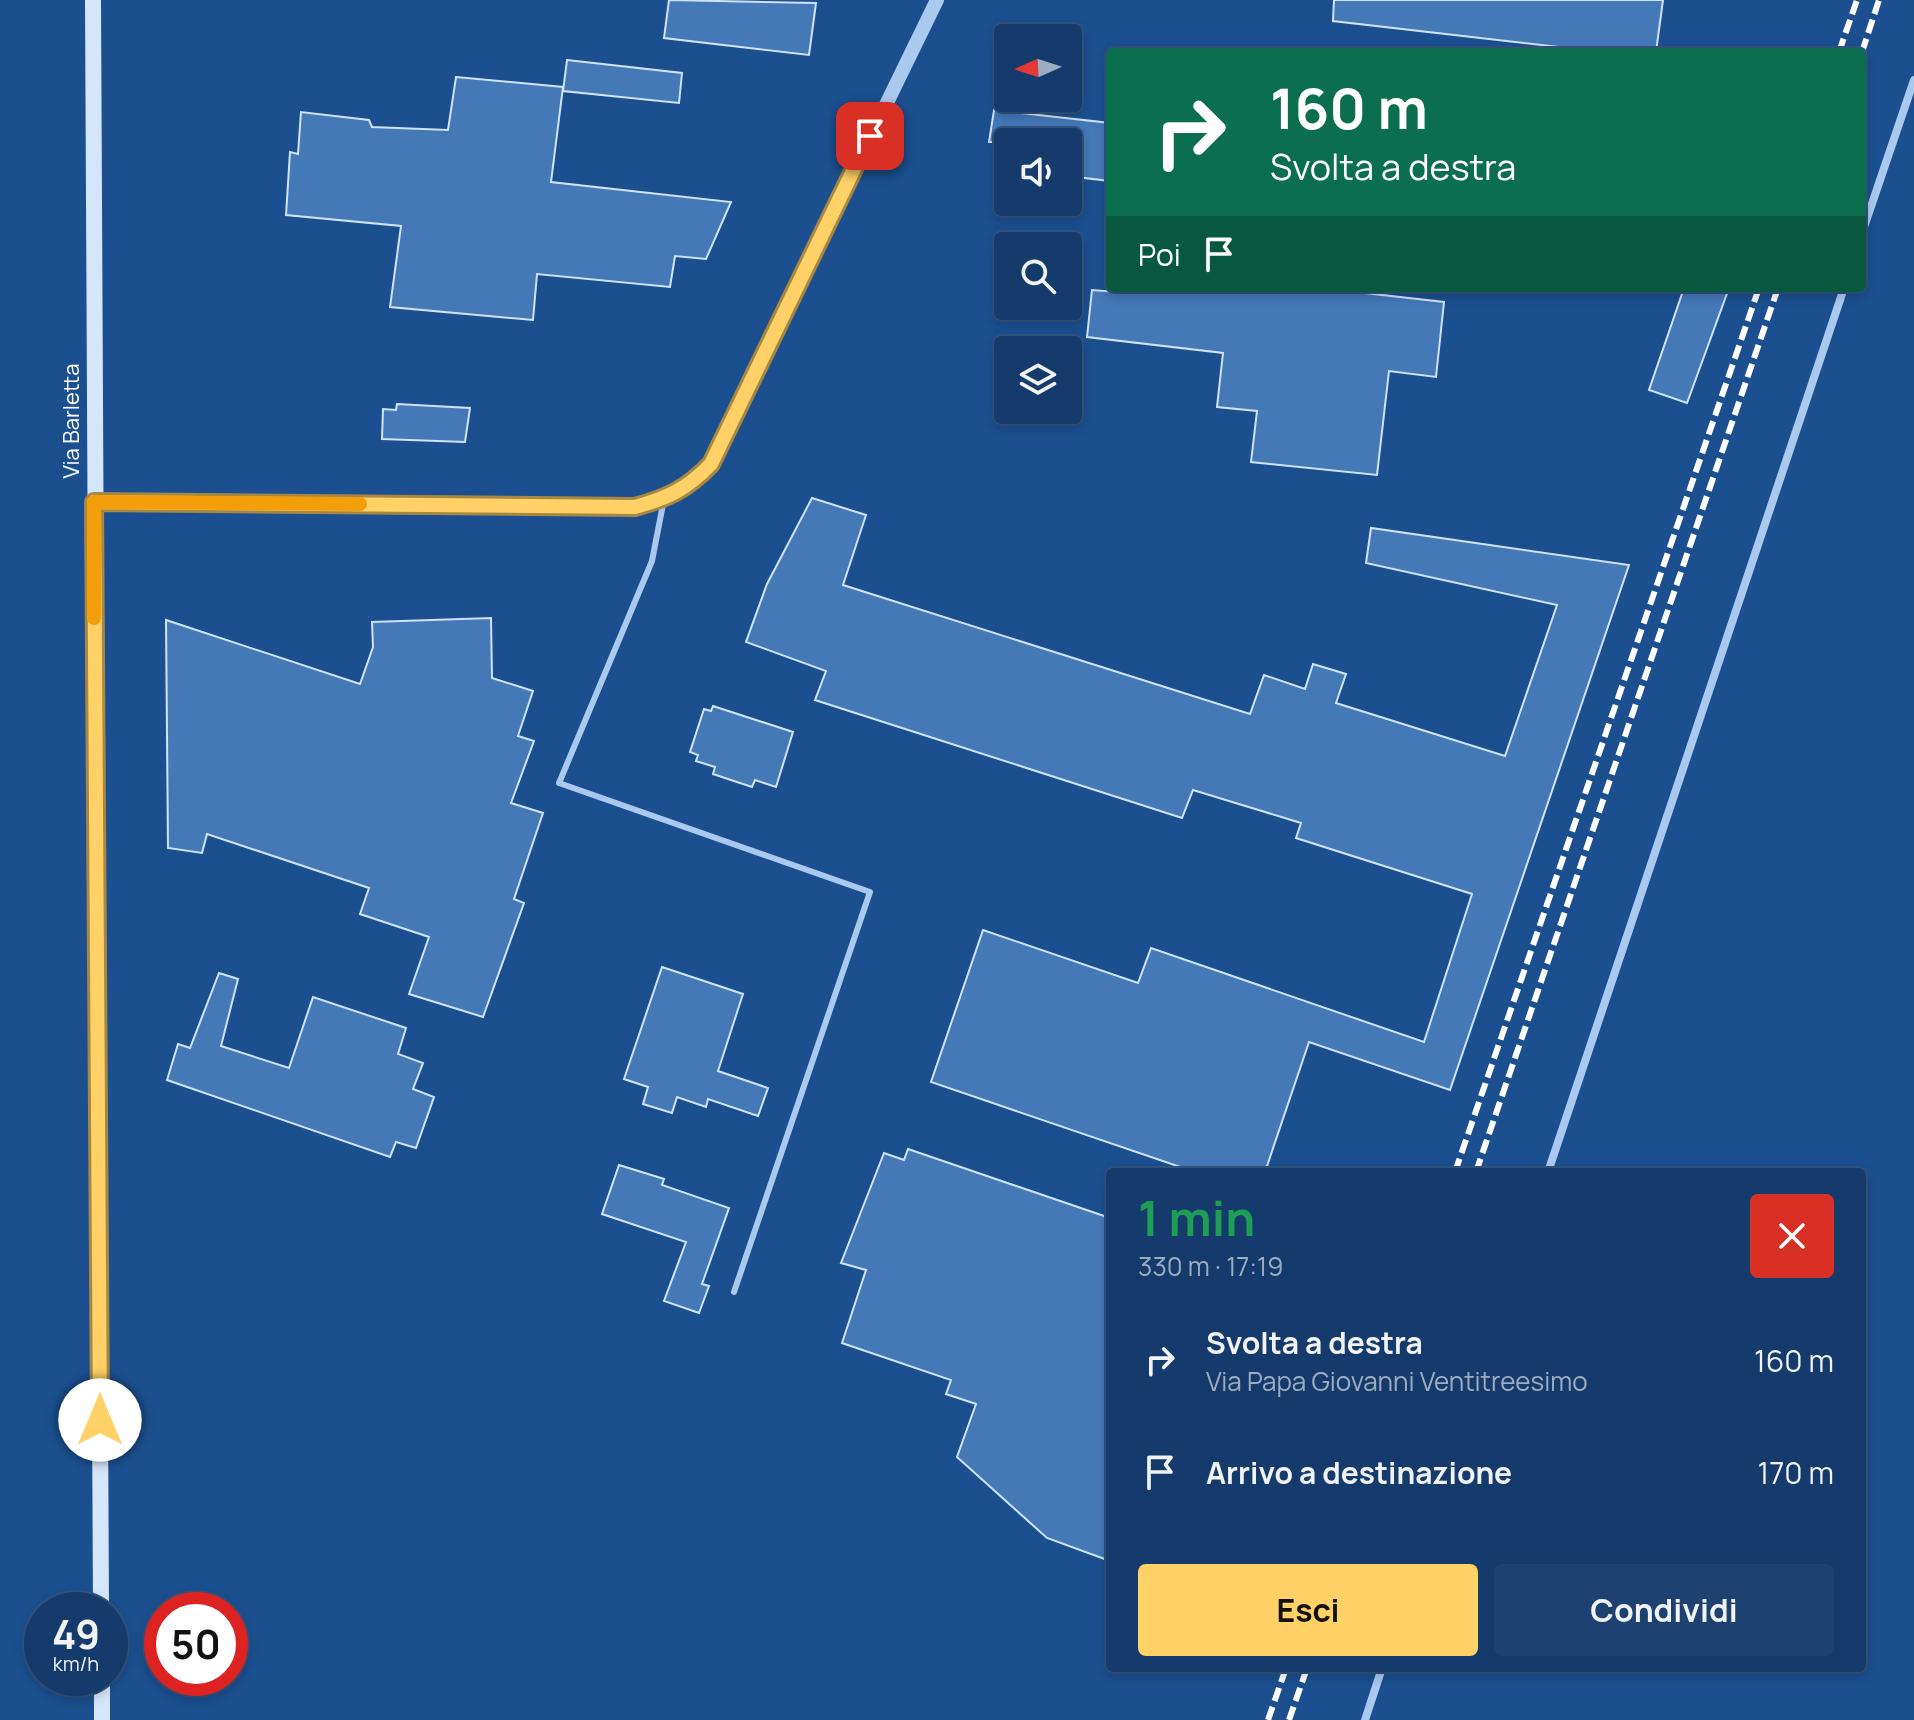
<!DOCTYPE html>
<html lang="it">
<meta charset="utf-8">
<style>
body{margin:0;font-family:Manrope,sans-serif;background:#1d4271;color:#f1f3f6;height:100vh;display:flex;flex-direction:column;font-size:30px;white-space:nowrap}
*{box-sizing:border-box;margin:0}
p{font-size:26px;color:#9dadc1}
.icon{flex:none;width:44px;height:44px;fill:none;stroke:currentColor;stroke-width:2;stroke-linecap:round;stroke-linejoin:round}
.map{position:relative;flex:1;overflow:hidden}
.sheet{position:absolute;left:1106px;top:1168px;width:760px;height:504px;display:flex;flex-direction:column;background:#143b6b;border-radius:8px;box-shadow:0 4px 12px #0003,0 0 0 2px #33557e}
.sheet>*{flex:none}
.guide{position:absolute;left:1106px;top:48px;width:760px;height:244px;border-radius:8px;box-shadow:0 4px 12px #0003,0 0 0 2px #33557e;background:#0b6e4f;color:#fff;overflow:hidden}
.needle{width:52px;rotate:267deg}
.buttons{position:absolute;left:994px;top:24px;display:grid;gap:16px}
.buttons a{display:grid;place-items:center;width:88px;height:88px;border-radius:8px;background:#143b6b;box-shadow:0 4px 12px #0003,0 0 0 2px #33557e;font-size:40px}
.speed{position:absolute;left:24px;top:1592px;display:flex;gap:16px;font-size:40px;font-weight:700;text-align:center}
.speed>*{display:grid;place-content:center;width:104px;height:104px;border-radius:50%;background:#143b6b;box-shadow:0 4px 12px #0003,0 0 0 2px #33557e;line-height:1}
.speed small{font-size:20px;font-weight:400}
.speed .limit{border:12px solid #d22;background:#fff;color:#111}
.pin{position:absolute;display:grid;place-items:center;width:68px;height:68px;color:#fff;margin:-34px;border-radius:16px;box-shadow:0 4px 12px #0006}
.me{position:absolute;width:88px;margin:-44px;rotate:0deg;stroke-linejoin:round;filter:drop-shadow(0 0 6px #0008)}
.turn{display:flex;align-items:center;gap:28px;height:168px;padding:0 32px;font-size:36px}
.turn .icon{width:104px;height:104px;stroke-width:2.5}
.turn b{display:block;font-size:56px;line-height:68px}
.then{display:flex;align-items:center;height:76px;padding:0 32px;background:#0003;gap:16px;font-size:30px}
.round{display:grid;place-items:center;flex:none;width:84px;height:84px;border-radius:8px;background:#1d4271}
.summary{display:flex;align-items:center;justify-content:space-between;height:136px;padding:0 32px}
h1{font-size:48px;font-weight:700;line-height:60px;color:#1e9e55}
.action{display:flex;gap:16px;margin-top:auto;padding:16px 32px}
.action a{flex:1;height:92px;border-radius:8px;background:#ffd166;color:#111;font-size:32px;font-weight:700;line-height:92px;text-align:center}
.action a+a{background:#1d4271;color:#f1f3f6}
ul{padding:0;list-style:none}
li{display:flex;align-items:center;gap:24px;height:112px;padding:0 32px}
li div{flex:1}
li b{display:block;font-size:30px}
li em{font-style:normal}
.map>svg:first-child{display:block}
.building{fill:#4478b7;stroke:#cfe3fa;stroke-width:2}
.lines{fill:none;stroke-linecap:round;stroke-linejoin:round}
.service{stroke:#a9c9ee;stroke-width:6}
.minor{stroke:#a9c9ee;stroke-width:8}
.tertiary{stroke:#a9c9ee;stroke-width:14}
.secondary{stroke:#d6e6fa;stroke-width:16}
.rail{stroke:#fff;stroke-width:6;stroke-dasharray:14 6;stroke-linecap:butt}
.route-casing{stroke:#a68842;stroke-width:20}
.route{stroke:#ffd166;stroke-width:14}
.slow{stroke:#f59e0b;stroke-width:14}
.labels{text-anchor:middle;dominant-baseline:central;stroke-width:8;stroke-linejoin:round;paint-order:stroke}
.street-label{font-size:22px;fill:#fff;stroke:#1b4f8f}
</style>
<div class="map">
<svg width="1914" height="1720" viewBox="0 0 1914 1720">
<rect width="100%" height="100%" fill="#1b4f8f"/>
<!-- building -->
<path class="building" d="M 669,0 L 816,3 L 809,55 L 664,38 Z
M 1334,0 L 1663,0 L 1656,52 L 1603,52 L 1333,21 Z
M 567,60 L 682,73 L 679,103 L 563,91 Z
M 456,77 L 563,87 L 551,182 L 731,202 L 706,259 L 675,256 L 670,287 L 537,274 L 533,320 L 390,307 L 401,226 L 286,215 L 290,152 L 298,154 L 301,112 L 369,120 L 372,127 L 448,130 Z
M 994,110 L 1110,123 L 1110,181 L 1068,176 L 1068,142 L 989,142 Z
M 1119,288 L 1320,288 L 1444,302 L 1436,377 L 1389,371 L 1377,475 L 1251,462 L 1257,411 L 1217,407 L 1223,353 L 1087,337 L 1092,290 L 1118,292 Z
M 1684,288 L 1729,288 L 1687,403 L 1649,390 Z
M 397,404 L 470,408 L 465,442 L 382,439 L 383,409 L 396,410 Z
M 812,498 L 866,515 L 843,585 L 1250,714 L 1264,675 L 1305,689 L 1313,664 L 1346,674 L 1336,703 L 1505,756 L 1557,605 L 1366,563 L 1371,528 L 1629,565 L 1450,1090 L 1309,1042 L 1265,1172 L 1195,1172 L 931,1082 L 983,930 L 1138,983 L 1151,948 L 1424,1042 L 1472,894 L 1296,838 L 1301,823 L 1193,790 L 1182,818 L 815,700 L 826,671 L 746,642 L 767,584 Z
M 491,618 L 492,678 L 533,691 L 518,736 L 534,741 L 511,803 L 543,813 L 514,899 L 524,903 L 483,1017 L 409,994 L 429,937 L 360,914 L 369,888 L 207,834 L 202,853 L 168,848 L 166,620 L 360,684 L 373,647 L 372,622 Z
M 713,706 L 793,732 L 776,787 L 755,780 L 752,787 L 713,774 L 715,767 L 696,761 L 698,755 L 690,752 L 704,709 L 711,711 Z
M 662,967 L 743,994 L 718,1071 L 768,1088 L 758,1116 L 708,1099 L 706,1107 L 677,1097 L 672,1113 L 643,1104 L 648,1087 L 624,1079 Z
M 219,973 L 238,979 L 221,1046 L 289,1068 L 313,997 L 406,1028 L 398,1054 L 423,1063 L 413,1089 L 434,1097 L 416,1148 L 396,1142 L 390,1157 L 167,1080 L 178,1044 L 190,1048 Z
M 908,1149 L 1110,1218 L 1110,1561 L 1047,1538 L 957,1457 L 976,1404 L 946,1394 L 951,1380 L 842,1343 L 866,1270 L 841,1263 L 884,1153 L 904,1160 Z
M 619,1165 L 664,1179 L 662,1185 L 729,1208 L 702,1284 L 709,1286 L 699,1313 L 664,1301 L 686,1242 L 602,1214 Z"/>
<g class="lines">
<!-- service -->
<path class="service" d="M 664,499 L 652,561 L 559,783 L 870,892 L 734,1292"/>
<!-- minor -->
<path class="minor" d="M 1862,233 L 1914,80
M 1548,1172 L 1844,288
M 1365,1720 L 1382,1668"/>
<!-- tertiary -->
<path class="tertiary" d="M 94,502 L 635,507 C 668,498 687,489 711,464 L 937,0"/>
<!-- secondary -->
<path class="secondary" d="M 93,0 L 101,1610
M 102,1678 L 102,1720"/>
<!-- rail -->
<path class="rail" d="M 1839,52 L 1857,0
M 1862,52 L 1879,0
M 1455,1172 L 1759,288
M 1476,1172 L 1778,288
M 1268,1720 L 1286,1668
M 1289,1720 L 1307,1668"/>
</g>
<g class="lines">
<defs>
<path id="route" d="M 100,1420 L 94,502 L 635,507 C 668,498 687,489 711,464 L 870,136"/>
</defs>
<!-- route casing -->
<use href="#route" class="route-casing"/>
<!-- route -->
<use href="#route" class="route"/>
<!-- slow -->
<path class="slow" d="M 94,618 L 94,502 L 360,504"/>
</g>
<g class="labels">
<!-- street labels -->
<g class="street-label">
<text transform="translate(71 421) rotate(-90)">Via Barletta</text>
</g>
</g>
</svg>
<div class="buttons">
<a><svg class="needle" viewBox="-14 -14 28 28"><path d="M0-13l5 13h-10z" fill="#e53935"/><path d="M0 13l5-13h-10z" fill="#9dadc1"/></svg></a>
<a><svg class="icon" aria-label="sound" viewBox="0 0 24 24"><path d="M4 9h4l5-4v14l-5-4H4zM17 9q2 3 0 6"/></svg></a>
<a><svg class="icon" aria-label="search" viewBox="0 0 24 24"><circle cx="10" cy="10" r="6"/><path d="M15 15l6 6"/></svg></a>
<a><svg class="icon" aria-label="layers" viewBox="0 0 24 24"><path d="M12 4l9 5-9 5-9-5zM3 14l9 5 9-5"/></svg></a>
</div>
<div class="speed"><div>49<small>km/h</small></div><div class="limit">50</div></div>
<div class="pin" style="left:870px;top:136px;background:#d93025"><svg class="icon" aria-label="arrive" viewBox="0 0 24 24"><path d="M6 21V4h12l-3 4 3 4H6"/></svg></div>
<svg class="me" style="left:100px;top:1420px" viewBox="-20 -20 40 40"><circle r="19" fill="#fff"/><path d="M0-13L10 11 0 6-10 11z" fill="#ffd166"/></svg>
<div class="guide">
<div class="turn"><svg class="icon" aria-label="right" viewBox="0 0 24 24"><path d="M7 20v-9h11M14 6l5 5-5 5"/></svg><div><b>160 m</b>Svolta a destra</div></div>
<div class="then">Poi<svg class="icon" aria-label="arrive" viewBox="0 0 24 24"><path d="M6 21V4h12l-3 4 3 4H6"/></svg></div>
</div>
<section class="sheet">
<div class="summary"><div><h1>1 min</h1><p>330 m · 17:19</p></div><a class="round" style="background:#d93025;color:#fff"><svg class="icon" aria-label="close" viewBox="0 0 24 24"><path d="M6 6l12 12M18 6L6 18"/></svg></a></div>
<ul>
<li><svg class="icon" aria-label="right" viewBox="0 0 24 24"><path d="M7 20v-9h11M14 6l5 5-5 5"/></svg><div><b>Svolta a destra</b><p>Via Papa Giovanni Ventitreesimo</p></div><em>160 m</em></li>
<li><svg class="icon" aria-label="arrive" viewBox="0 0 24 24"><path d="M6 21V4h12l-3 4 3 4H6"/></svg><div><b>Arrivo a destinazione</b></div><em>170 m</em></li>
</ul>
<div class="action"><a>Esci</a><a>Condividi</a></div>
</section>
</div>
